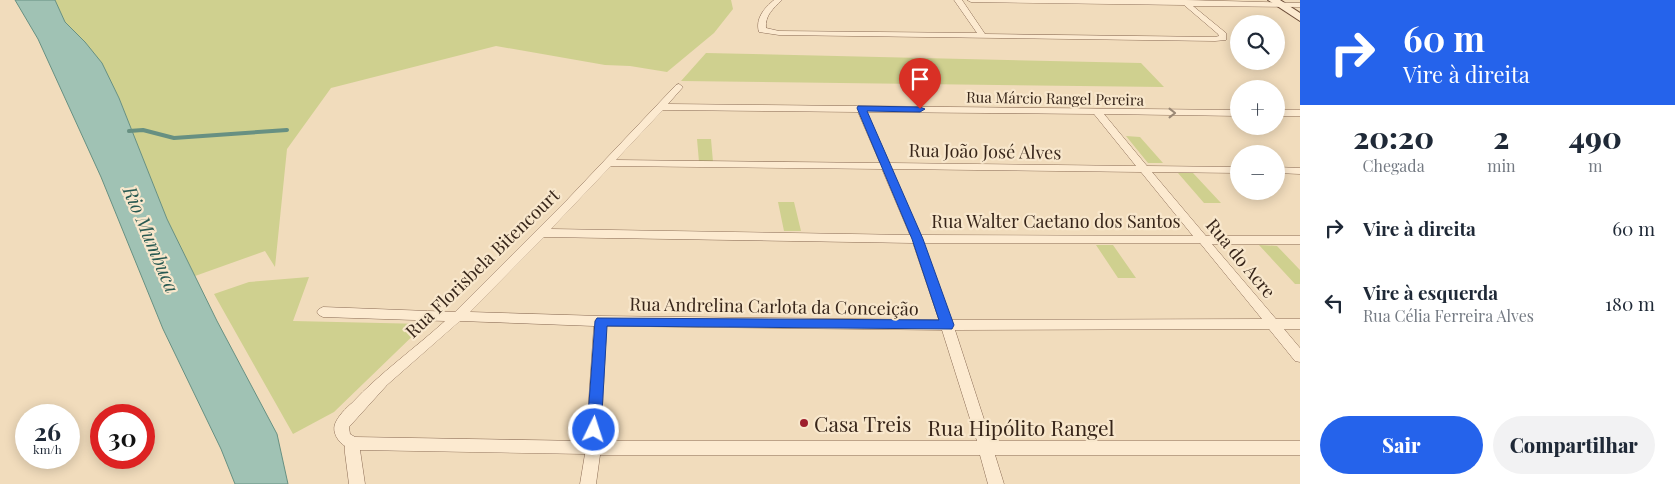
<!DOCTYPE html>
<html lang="pt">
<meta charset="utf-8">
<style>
body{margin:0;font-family:"Playfair Display",serif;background:#f2f2f3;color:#1f2937;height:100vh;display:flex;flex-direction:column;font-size:19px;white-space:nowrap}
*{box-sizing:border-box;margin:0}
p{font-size:16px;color:#747a83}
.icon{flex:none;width:28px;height:28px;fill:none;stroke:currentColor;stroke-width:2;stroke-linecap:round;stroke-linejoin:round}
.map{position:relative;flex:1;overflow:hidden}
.sheet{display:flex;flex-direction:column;background:#fff;width:375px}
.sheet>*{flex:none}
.top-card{background:#2563eb;color:#fff;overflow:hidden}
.tools{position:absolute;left:1230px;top:15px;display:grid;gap:10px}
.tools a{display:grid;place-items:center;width:55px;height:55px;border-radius:50%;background:#fff;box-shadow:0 2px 12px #0003;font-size:25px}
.speed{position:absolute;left:15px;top:404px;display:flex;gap:10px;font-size:25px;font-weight:700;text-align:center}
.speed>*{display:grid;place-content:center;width:65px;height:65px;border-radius:50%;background:#fff;box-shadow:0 2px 12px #0003;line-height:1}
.speed small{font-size:12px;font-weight:400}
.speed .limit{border:8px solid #d22;background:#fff;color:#111}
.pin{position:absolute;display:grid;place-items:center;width:42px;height:42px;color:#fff;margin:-51px -21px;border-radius:50% 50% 50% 0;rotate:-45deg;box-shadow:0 0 5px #0007}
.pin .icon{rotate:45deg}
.me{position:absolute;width:55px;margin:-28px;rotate:4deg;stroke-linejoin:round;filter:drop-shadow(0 0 4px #0008)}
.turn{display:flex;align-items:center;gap:18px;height:105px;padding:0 20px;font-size:22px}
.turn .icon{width:65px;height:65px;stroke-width:2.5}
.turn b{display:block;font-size:35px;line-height:42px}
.eta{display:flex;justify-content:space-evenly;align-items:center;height:85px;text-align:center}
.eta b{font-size:30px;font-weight:800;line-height:35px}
.cta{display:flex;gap:10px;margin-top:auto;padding:10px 20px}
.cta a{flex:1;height:58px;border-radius:30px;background:#2563eb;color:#fff;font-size:20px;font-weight:800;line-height:58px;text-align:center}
.cta a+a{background:#f2f2f3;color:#1f2937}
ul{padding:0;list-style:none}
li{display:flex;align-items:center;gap:15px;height:75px;padding:0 20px}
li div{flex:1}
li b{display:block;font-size:19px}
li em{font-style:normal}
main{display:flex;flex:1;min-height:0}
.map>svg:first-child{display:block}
.green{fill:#cfd08f}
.water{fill:#a0c2b4;stroke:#679082}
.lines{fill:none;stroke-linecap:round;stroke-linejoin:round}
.stream{stroke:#679082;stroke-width:4}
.street-casing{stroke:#8a6b54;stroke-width:1}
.secondary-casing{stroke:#6b4c38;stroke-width:2}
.street{fill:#fcead0;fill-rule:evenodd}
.secondary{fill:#fcead0;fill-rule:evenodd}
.oneway{stroke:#9a8875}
.route{fill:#2563eb;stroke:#184099}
.poi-dot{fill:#9e1f2d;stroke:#f8e7cc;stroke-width:2}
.labels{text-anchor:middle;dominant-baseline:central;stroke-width:4.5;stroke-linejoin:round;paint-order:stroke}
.far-street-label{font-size:15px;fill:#38261a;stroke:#f8e7cc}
.street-label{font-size:18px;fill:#38261a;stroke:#f8e7cc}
.water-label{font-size:19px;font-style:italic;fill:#285951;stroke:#f8e7cc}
.near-poi-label{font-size:21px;fill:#38261a;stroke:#f8e7cc;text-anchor:start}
.near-street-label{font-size:21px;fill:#38261a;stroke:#f8e7cc}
</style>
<main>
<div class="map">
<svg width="1300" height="484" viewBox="0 0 1300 484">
<rect width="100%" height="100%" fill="#f1dcbc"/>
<!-- green -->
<path class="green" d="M 55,0 L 731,0 L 733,9 L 714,33 L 667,72 L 630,66 L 605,65 L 496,46 L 331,88 L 287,149 L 275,267 L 265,251 L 195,276 L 167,219 L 119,98 L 102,64 L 85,42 L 65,22 Z
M 706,53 L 1141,63 L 1164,87 L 681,81 Z
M 1126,136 L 1140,137 L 1163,163 L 1148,163 Z
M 697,139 L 711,139 L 713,162 L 699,162 Z
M 1178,173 L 1193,173 L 1221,203 L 1204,203 Z
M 778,202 L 794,202 L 801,231 L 784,231 Z
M 1096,245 L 1113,245 L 1136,278 L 1118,278 Z
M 1259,245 L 1277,246 L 1300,270 L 1300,284 L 1295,284 Z
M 309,277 L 293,321 L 425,324 L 334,412 L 293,434 L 214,294 L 249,282 Z"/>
<!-- water -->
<path class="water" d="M 15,0 L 55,0 L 65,22 L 85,42 L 102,63 L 119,98 L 167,219 L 217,321 L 277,434 L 288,484 L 235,484 L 221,449 L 163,329 L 101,177 L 38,39 Z"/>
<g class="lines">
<!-- stream -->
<path class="stream" d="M 129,131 L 143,130 L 174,138 L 287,130"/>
<defs>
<path id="street" d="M 774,0 L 782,0 C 773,9 765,15 766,28 L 779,31 L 977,33 L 954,0 L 962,0 L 985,34 L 1215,37 L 1219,36 L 1218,34 L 1184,5 L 971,2 L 967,0 L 1186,0 L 1300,3 L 1300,7 L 1193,6 L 1226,33 L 1226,40 L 1215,41 L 779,35 L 759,32 C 755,19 764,8 774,0 Z
M 679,84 L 683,87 L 668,104 L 1239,110 L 1239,116 L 1104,114 L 1147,166 L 1239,167 L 1239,173 L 1152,172 L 1206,236 L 1300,236 L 1300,244 L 1212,244 L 1276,319 L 1300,319 L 1300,329 L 1284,329 L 1300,348 L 1300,362 L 1295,361 L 1269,329 L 955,330 L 991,441 L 1300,441 L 1300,455 L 995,455 L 1004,484 L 988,484 L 980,455 L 600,455 L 596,484 L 580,484 L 585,454 L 360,450 L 365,484 L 349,484 L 345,453 L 345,446 C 338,442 332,432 335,424 C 338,416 346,408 352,403 C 380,373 414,349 445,321 L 323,317 L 319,315 L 317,312 L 319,309 L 323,307 L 455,312 L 567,200 L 676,85 ZM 663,110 L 858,112 L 880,163 L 616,160 ZM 867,112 L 1094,114 L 1136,166 L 890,163 ZM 611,166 L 882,169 L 910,235 L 551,229 ZM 892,169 L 1141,172 L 1193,236 L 921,235 ZM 544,237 L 913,243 L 939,320 L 601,316 L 470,312 ZM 924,243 L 1200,243 L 1262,319 L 952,320 ZM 460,321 L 594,326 L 586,441 L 355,437 L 350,434 L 349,427 L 387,385 ZM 607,326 L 942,330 L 977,441 L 601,441 Z
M 1276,110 L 1300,110 L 1300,116 L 1276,116 Z
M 1276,167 L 1300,168 L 1300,174 L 1276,173 Z"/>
<path id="secondary" d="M 1268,0 L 1280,0 L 1300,13 L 1300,21 Z"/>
</defs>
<!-- street casing -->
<use href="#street" class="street-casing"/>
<!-- secondary casing -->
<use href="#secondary" class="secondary-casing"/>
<!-- street -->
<use href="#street" class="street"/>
<!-- secondary -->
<use href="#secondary" class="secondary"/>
</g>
<!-- one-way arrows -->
<defs><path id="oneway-chevron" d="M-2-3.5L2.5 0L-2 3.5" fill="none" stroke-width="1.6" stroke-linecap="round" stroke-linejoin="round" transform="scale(1.25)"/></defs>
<use class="oneway" href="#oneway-chevron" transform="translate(1172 113)"/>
<!-- route -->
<path class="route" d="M 858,106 L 920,107 L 925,109 L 920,112 L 867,111 L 923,239 L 954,325 L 952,329 L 607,326 L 601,430 L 599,434 L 594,436 L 589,434 L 587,430 L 595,321 L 597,318 L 939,320 L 912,239 L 857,108 Z"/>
<!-- markers -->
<circle class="poi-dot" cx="804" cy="423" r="5"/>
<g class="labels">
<!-- far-street labels -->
<g class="far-street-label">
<text transform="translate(1055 98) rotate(1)">Rua Márcio Rangel Pereira</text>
</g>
<!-- street labels -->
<g class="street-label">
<text transform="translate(985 151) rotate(1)">Rua João José Alves</text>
<text x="1056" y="221">Rua Walter Caetano dos Santos</text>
<text transform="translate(1241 258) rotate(50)">Rua do Acre</text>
<text transform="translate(482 263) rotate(-44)">Rua Florisbela Bitencourt</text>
<text transform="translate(774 306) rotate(1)">Rua Andrelina Carlota da Conceição</text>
</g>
<!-- water labels -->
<g class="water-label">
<text transform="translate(152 239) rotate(67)">Rio Mumbuca</text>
</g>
<!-- near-poi labels -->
<g class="near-poi-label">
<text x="814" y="423">Casa Treis</text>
</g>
<!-- near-street labels -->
<g class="near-street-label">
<text x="1021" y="427">Rua Hipólito Rangel</text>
</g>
</g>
</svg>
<div class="tools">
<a><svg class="icon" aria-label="search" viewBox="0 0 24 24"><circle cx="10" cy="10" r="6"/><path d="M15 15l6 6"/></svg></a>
<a>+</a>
<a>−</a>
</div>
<div class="speed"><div>26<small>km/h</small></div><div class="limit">30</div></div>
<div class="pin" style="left:920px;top:109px;background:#d93025"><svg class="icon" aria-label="arrive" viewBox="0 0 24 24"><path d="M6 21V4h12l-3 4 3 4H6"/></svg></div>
<svg class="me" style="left:594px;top:430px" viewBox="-20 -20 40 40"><circle r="17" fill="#2563eb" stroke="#fff" stroke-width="3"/><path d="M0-11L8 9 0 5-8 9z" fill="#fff"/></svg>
</div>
<section class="sheet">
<div class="top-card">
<div class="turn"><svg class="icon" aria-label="right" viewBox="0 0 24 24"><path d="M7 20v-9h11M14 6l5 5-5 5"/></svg><div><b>60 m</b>Vire à direita</div></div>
</div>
<div class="eta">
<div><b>20:20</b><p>Chegada</p></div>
<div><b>2</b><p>min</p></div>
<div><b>490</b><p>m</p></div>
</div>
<ul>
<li><svg class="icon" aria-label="right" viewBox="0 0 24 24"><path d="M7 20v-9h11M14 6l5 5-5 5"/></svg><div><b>Vire à direita</b></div><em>60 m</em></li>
<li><svg class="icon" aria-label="left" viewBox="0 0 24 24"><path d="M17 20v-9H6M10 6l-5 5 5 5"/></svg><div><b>Vire à esquerda</b><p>Rua Célia Ferreira Alves</p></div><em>180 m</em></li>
</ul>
<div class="cta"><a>Sair</a><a>Compartilhar</a></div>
</section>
</main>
